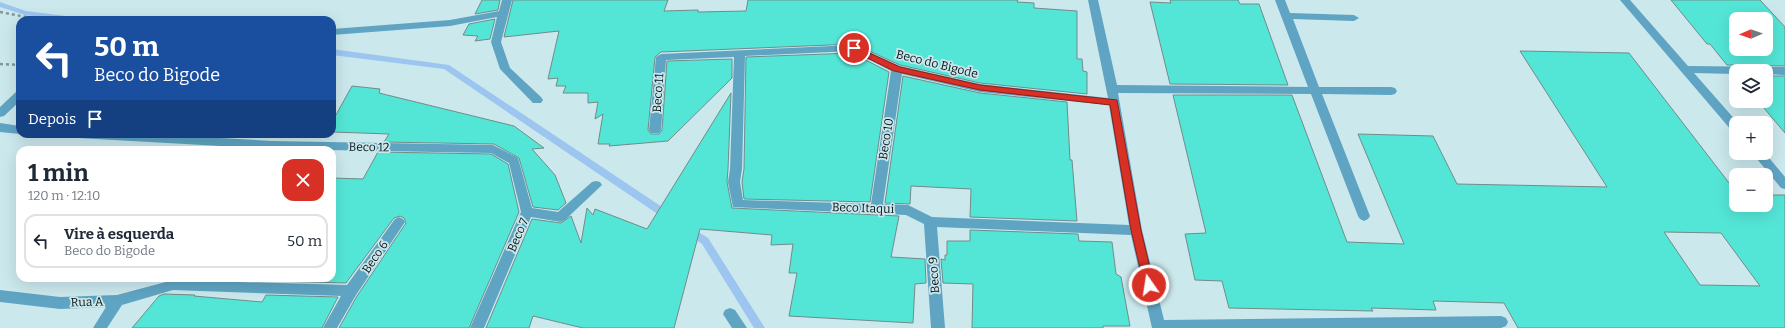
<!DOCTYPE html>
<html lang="pt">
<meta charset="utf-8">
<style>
body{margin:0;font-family:Bitter,serif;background:#f2f2f3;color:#1f2937;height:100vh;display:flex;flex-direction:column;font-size:15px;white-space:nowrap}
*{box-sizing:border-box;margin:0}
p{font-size:13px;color:#747a83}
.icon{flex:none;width:22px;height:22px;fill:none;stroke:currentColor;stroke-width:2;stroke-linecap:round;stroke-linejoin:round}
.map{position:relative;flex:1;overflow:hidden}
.sheet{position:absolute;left:16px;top:146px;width:320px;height:136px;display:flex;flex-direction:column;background:#fff;border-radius:12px;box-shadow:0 4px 16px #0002}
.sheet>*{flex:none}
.top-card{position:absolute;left:16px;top:16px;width:320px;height:122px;border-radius:12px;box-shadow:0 4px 16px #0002;background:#1a4fa0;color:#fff;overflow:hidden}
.needle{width:26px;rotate:268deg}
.tools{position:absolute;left:1729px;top:12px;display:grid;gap:8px}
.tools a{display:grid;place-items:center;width:44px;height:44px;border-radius:8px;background:#fff;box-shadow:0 4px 16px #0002;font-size:20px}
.pin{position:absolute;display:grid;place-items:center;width:34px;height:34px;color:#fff;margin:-17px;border:2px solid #fff;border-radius:50%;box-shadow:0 1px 4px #0007}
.me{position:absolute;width:44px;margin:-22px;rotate:347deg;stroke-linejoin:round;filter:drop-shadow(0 0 3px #0008)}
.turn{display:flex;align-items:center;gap:14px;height:84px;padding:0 12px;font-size:18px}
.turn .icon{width:52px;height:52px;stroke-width:2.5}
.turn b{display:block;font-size:28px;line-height:34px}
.then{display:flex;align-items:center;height:38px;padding:0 12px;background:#0003;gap:8px;font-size:15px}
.round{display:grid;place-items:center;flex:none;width:42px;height:42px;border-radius:12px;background:#f2f2f3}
.head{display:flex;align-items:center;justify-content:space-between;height:68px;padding:0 12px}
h1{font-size:24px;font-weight:700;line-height:30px}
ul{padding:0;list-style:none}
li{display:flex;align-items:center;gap:12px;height:54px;margin:0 8px 6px;padding:0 4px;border:2px solid #e0e1e3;border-radius:12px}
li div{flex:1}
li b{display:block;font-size:15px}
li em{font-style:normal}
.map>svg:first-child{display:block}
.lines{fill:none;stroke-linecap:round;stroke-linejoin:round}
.stream{fill:#9cc5f0;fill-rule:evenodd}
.building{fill:#53e6d7;stroke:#718c88;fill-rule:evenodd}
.path{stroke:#82979b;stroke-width:2.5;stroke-dasharray:3 3;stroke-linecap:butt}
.minor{fill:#5fa4c3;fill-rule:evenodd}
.route{fill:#d93025;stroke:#8d1f18}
.labels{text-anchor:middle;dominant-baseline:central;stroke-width:3.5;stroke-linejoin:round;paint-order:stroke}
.street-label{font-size:12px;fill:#091315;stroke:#cbe8ed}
</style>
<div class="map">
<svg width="1785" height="328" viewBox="0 0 1785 328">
<rect width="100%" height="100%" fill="#cbe8ed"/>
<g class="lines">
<!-- stream -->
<path class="stream" d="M 0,2 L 26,11 L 82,18 L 86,20 L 63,20 L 25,15 L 0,7 Z
M 332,49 L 449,65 L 671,213 L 673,216 L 671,219 L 665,219 L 444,69 L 332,55 Z
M 689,226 L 708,238 L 765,328 L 754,328 L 702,244 L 686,233 L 684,230 L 686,227 Z"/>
</g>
<!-- building -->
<path class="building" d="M 482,0 L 500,0 L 498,10 L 475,14 Z
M 513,0 L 668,0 L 664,11 L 698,10 L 698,12 L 746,11 L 748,0 L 1018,0 L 1017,2 L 1034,3 L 1034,8 L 1077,11 L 1077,59 L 1082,59 L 1083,71 L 1087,72 L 1087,94 L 980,83 L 900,65 L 854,44 L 661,52 L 655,57 L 648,130 L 651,134 L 659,134 L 662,130 L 667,61 L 732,59 L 732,78 L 668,141 L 609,146 L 610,144 L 598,144 L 603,114 L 595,119 L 598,102 L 588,103 L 588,93 L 563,93 L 566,86 L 556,86 L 558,78 L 548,79 L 559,31 L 504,37 Z
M 1170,0 L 1238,0 L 1240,4 L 1259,4 L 1288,85 L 1170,84 L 1150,2 L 1171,3 Z
M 1671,0 L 1760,0 L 1785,27 L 1785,66 L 1727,65 L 1710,44 L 1707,44 ZM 1736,19 L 1766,19 L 1766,49 L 1736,49 Z
M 495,19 L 490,39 L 475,41 L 478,36 L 463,35 L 469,24 Z
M 1520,51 L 1629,53 L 1736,192 L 1736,205 L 1766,205 L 1766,195 L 1785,195 L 1785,328 L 1518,328 L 1504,303 L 1433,301 L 1436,310 L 1371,308 L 1373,311 L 1229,308 L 1222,281 L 1195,280 L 1185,234 L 1206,233 L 1173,95 L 1292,95 L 1347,242 L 1404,244 L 1358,134 L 1433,136 L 1457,184 L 1607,187 ZM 1664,232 L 1721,233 L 1760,286 L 1700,285 Z
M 852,53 L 889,72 L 870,202 L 744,199 L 742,182 L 744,169 L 746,57 Z
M 903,76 L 980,93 L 1067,102 L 1070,160 L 1072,160 L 1077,221 L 970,217 L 971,189 L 911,186 L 910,204 L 885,203 Z
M 1766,76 L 1785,76 L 1785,133 L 1758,101 L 1766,101 Z
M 352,86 L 380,89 L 379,93 L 514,126 L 544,148 L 532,149 L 555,175 L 566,203 L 558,210 L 533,207 L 519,158 L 494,144 L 384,142 L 389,134 L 332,132 L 332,122 Z
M 731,93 L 728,169 L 727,182 L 732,208 L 899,216 L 891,257 L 925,259 L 926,283 L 915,284 L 913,323 L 789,316 L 797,273 L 789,273 L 793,244 L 771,245 L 772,235 L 700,229 L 674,328 L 583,328 L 533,316 L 529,328 L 486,328 L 532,219 L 561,223 L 571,216 L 581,243 L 587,208 L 593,215 L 595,209 L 647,229 Z
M 378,152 L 491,154 L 508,164 L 519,212 L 469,328 L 339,328 L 357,296 L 406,223 L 404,218 L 400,216 L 394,218 L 346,283 L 274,281 L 277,278 L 332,278 L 332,178 L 363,179 Z
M 970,230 L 1078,234 L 1079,241 L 1112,242 L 1116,274 L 1121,277 L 1130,326 L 1103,326 L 1103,328 L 972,328 L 973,284 L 943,283 L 941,259 L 945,260 L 945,255 L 947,255 L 947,241 L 970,241 Z
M 164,294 L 195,295 L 194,296 L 262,302 L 266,295 L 338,297 L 322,328 L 132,328 L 159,296 Z"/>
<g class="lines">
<!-- path -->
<path class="path" d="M 0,12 L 42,20
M 0,64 L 20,65"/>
<!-- minor -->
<path class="minor" d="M 502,0 L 512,0 L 501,42 L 510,68 L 541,97 L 543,100 L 541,103 L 533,103 L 500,69 L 491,42 L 497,17 L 450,26 L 332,35 L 332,29 L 450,20 L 499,11 Z
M 1088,0 L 1098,0 L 1117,85 L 1308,87 L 1275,0 L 1285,0 L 1290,13 L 1354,15 L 1359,18 L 1354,21 L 1293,19 L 1319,87 L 1391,87 L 1395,88 L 1397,91 L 1395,94 L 1391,95 L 1322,94 L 1370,216 L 1368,219 L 1364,221 L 1360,219 L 1358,216 L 1311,94 L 1118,93 L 1142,230 L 1164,320 L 1501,316 L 1506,318 L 1508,322 L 1506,326 L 1501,328 L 1152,328 L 1131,235 L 937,227 L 945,328 L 931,328 L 924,224 L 906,215 L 733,207 L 728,182 L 730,169 L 734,57 L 666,60 L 661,130 L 659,133 L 651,133 L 649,130 L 656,57 L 661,54 L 854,45 L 900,66 L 980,84 L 1108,98 ZM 852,51 L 891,71 L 871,204 L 743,200 L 740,182 L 742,169 L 745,56 ZM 902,74 L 980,92 L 1109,105 L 1129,225 L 932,217 L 908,205 L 883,204 Z
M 1620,0 L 1630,0 L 1688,66 L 1785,67 L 1785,75 L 1766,74 L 1766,71 L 1736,71 L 1736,74 L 1694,73 L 1738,123 L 1736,123 L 1736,132 L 1732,131 Z
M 20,91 L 20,101 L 4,116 L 0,117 L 0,107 L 16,92 Z
M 0,123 L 20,126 L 20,134 L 0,132 Z
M 72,134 L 150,134 L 272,141 L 493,145 L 518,158 L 532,208 L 558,212 L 592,182 L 596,181 L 600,182 L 602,185 L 565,220 L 561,222 L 531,217 L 484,328 L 470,328 L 521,212 L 509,163 L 491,153 L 272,149 L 78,138 L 74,137 Z
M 1752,153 L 1765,153 L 1785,177 L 1785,189 L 1781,188 Z
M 399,217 L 403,219 L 405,222 L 403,225 L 356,295 L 337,328 L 323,328 L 341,296 L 173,290 L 122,305 L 107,328 L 93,328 L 106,307 L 60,309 L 0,302 L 0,290 L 60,297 L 117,295 L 173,280 L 347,285 L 395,219 Z
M 730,308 L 735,310 L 747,328 L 732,328 L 723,314 L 725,310 Z"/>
</g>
<!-- route -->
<path class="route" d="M 854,46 L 900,67 L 980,85 L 1117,100 L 1141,230 L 1154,285 L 1153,288 L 1146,288 L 1144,285 L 1131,230 L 1110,105 L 980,90 L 894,71 L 851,50 L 851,47 Z"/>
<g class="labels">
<!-- street labels -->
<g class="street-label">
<text transform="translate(937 64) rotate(14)">Beco do Bigode</text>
<text transform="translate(658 93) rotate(-86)">Beco 11</text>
<text transform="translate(886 139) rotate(-81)">Beco 10</text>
<text transform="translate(369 147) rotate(1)">Beco 12</text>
<text transform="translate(863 208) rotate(2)">Beco Itaqui</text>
<text transform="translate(518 235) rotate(-67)">Beco 7</text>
<text transform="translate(375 257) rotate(-56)">Beco 6</text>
<text transform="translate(934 275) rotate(-94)">Beco 9</text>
<text transform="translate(87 302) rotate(-2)">Rua A</text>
</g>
</g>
</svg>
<div class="tools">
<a><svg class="needle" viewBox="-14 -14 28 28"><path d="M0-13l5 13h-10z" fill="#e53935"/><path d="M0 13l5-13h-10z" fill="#747a83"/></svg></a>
<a><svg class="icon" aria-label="layers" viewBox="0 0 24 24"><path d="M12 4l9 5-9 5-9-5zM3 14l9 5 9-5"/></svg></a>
<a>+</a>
<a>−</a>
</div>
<div class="pin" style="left:854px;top:48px;background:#d93025"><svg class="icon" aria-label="arrive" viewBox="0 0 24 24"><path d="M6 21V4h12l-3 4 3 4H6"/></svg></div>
<svg class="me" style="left:1149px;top:285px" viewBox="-20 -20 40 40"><circle r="17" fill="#d93025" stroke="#fff" stroke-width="3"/><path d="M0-11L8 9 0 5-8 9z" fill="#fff"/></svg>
<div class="top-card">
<div class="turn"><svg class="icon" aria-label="left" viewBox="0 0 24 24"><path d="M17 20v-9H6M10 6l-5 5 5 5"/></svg><div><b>50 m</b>Beco do Bigode</div></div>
<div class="then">Depois<svg class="icon" aria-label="arrive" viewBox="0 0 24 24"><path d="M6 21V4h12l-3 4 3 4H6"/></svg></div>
</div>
<section class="sheet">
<div class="head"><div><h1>1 min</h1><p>120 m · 12:10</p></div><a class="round" style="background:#d93025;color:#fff"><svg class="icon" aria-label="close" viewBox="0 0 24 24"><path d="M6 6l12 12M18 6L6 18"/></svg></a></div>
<ul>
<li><svg class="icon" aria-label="left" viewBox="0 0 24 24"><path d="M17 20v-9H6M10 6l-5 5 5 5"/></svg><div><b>Vire à esquerda</b><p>Beco do Bigode</p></div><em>50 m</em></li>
</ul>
</section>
</div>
